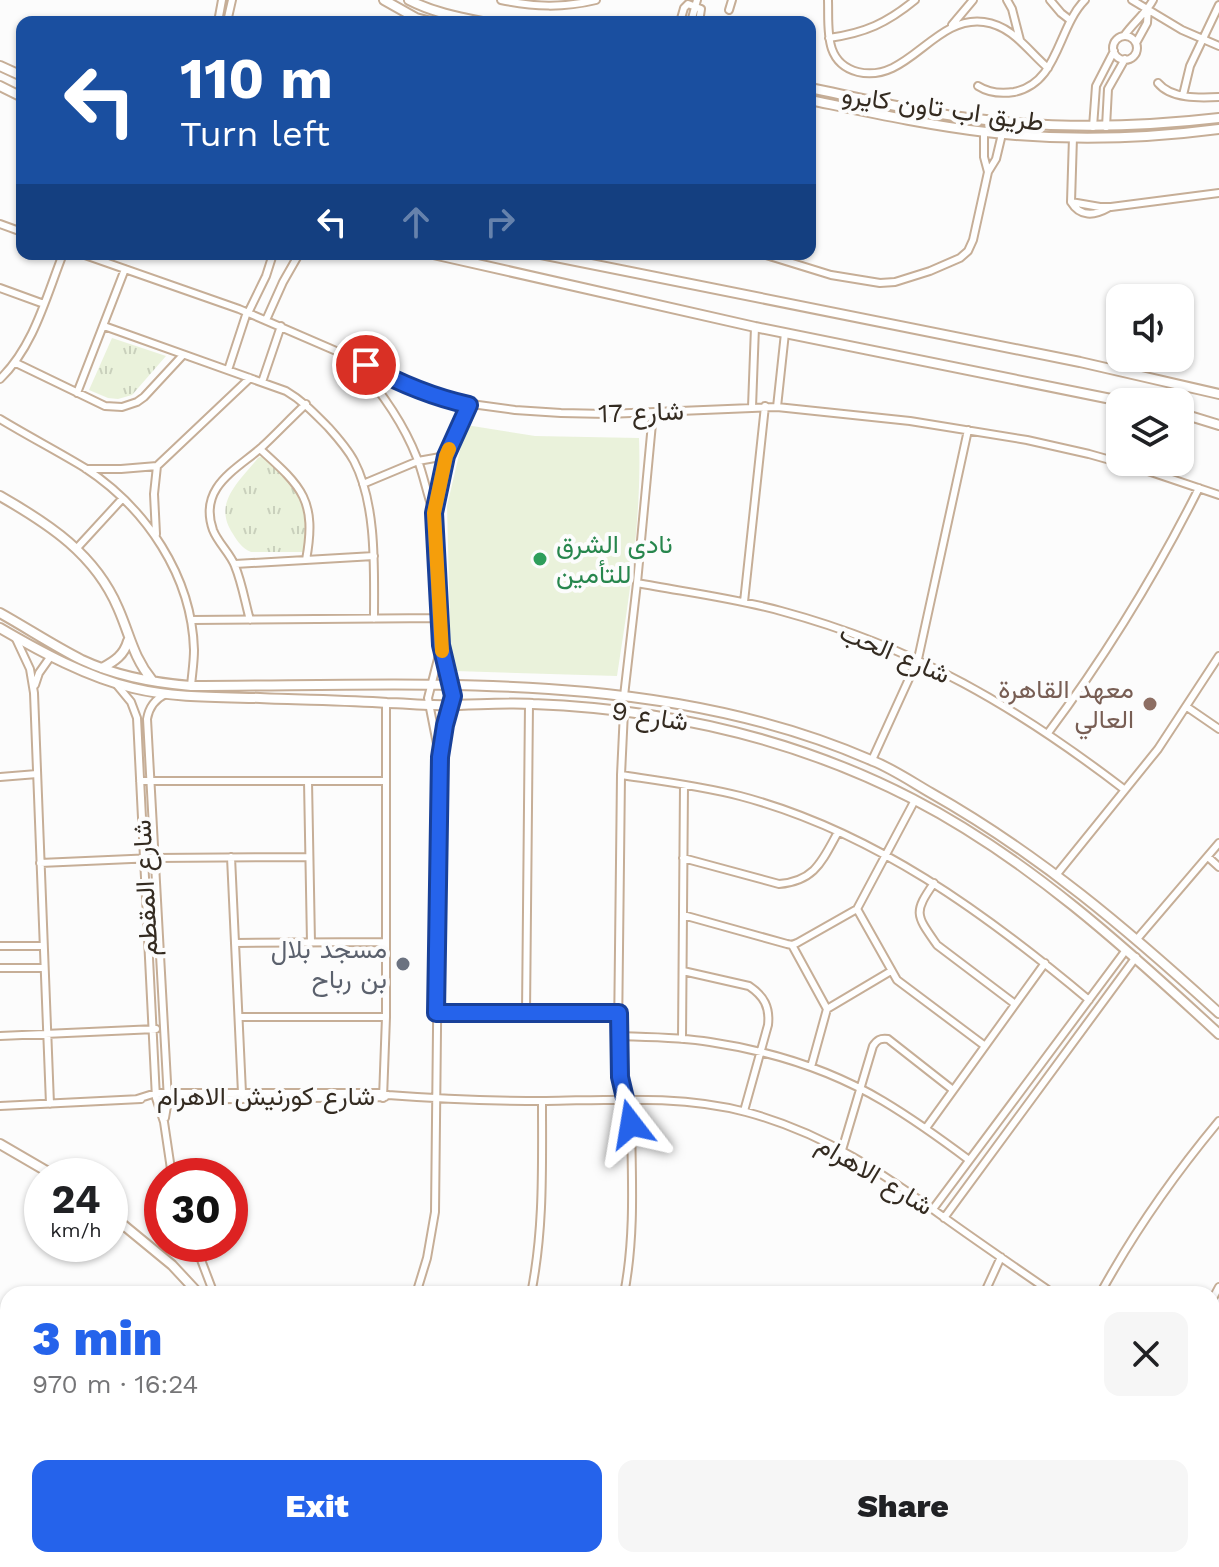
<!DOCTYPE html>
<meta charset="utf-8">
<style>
body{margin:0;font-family:"Work Sans",Vazirmatn,sans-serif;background:#f6f6f6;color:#202124;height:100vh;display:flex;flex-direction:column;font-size:30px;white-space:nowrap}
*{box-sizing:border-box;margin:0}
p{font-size:26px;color:#757577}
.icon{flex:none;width:44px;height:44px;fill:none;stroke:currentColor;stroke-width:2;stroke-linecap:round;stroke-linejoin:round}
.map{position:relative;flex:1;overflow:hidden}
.panel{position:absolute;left:0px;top:1286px;width:1220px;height:282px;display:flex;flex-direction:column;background:#fff;border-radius:24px 24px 0 0;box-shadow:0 2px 6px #0004}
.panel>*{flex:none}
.top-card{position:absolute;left:16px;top:16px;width:800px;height:244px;border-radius:16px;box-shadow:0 2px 6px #0004;background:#1a4fa0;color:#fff;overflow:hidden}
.tools{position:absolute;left:1106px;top:284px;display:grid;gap:16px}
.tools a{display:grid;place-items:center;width:88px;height:88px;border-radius:16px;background:#fff;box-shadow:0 2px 6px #0004;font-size:40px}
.speed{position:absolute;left:24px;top:1158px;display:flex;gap:16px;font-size:40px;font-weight:700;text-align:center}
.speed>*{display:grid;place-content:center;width:104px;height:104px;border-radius:50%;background:#fff;box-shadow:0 2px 6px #0004;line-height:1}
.speed small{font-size:20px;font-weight:400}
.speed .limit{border:12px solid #d22;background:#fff;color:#111}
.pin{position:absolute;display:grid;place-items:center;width:68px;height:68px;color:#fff;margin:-34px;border:4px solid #fff;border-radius:50%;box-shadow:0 2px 8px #0007}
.me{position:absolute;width:88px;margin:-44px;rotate:346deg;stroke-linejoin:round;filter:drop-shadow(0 0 6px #0008)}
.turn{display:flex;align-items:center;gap:28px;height:168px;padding:0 32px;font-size:36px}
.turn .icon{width:104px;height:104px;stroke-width:2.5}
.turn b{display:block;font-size:56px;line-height:68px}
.lanes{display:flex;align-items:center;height:76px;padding:0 32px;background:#0003;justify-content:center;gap:40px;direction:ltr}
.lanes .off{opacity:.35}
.round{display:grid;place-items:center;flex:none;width:84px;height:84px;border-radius:16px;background:#f6f6f6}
.headline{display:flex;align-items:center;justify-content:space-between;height:136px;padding:0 32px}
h1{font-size:48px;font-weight:800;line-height:60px;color:#2563eb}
.button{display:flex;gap:16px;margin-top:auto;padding:16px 32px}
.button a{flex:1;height:92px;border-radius:16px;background:#2563eb;color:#fff;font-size:32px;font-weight:800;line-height:92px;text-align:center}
.button a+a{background:#f6f6f6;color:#202124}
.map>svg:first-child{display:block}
.grass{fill:url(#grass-tufts)}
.park{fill:#eaf2db}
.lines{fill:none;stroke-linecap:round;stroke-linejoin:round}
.street-casing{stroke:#c6ae97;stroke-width:10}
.secondary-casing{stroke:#c6ae97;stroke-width:12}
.primary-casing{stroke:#c6ae97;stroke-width:13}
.street{stroke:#fff;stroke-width:6}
.secondary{stroke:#fff;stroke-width:8}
.primary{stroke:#fff;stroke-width:9}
.route-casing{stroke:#184099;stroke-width:20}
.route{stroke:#2563eb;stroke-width:14}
.slow{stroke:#f59e0b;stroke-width:14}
.leisure-dot{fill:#2e9e5b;stroke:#fcfcfc;stroke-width:3}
.education-dot{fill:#8d6e63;stroke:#fcfcfc;stroke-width:3}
.worship-dot{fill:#6b7280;stroke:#fcfcfc;stroke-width:3}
.labels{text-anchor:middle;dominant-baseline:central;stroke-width:8;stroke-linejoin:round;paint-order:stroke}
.street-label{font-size:26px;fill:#342b21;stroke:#fcfcfc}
.leisure-label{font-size:26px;fill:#27864d;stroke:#fcfcfc;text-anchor:start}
.education-label{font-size:26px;fill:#785e54;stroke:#fcfcfc;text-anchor:end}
.worship-label{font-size:26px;fill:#5b616d;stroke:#fcfcfc;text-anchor:end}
</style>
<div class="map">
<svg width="1219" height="1567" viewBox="0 0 1219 1567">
<defs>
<pattern id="grass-tufts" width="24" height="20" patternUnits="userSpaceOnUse" patternTransform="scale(2)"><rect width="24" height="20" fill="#eaf2db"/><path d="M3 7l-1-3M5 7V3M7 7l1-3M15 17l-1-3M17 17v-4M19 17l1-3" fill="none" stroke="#c9d0bc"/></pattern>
</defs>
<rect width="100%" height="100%" fill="#fcfcfc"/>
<!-- grass -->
<path class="grass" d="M 112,338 L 166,356 L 132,395 L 118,399 L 108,398 L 89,390 Z
M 264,455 C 273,457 279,462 286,468 C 313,492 308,519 307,552 L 251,552 C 242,548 238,542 233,534 C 212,503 239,482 258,458 Z"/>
<!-- park -->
<path class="park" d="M 466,425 L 535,436 L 639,438 C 642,518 629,598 617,676 L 455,671 L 451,666 L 447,506 Z"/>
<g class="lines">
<defs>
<path id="street" d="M 501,0 C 534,7 563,8 596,0
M 828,0 C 829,28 823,63 858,72 C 908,84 934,15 984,22 C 1013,26 1027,50 1048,68
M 1007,0 L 1012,9 L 1020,40
M 1050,0 L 1061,13 L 1070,20
M 1132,0 L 1182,30 L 1219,46
M 729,10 L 732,0
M 218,22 L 222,0
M 227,22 L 232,0
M 680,22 L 684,8 L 688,4 L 701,9 L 699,22
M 691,22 L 697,0
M 952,25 L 973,0
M 1124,36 C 1133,23 1147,12 1153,0
M1113 48a12 12 0 1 1 24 0a12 12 0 1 1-24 0Z
M 829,38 C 865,33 887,23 915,0
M 1136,43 L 1147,23 L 1148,8
M 1158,83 C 1171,99 1199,98 1219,97
M 978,86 C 989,93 1001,94 1014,92 C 1059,83 1057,28 1085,0
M 1183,95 L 1190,66 L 1219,5
M 1093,127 L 1096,86 L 1114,51
M 1106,127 L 1108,89 L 1125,59
M 984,132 L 984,157 L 988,172
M 1073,137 L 1071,202 C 1080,217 1094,216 1108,208
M 1071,202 L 1100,207 L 1111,207 L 1219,193
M 0,224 L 22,232
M 82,254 L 239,309 L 350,357 L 410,388 L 449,401 L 515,410 L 561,413 L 607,414 L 777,407 L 910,421 L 1027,440 L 1089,454 L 1142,469 L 1219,495
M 763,254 L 831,275 L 880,283 L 895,282 L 930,271 L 960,258 L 968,251 L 973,240 L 988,172 L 996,159 L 1002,134
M 0,288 L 44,304
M 248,313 L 266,276 L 273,254
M 266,320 L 283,282 L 299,254
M 104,326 L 286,391 C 303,401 314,413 328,427 C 337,437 347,448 354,461 C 377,505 374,570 374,619
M 355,362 C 380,390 403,422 417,458 C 424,476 427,495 434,513
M 16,363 L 105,406 L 122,407 L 137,402 L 144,397 L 183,355
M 228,370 L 247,312
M 0,379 C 34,346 46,297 63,254
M 262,382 L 281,326
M 77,393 L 125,269
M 752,407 L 755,327
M 777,407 L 785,333
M 0,419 C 28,436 57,451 85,468 C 146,508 192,576 194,650 C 194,662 192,674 191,686
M 260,449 C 302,487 317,500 306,560
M 86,469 L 121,469 L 157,466
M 363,484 L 418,461 L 446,456
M 156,534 L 154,494 L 157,466 L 250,378
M 77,548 L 122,499
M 235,564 L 374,556
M 637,583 C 685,592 734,598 781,611 C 915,647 1017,707 1125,790
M 744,602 L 765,406
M 191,620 L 441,618
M 250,620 C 245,602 242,583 235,566 C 230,553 218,543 213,530 C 198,487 236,470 262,447 C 277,433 291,418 306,404
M 16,639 L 30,669 L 34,693 L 50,1104
M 35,685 L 39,673 L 51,656
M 117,685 L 131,702 L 137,718 L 156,1098 L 164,1122 L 172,1176
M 624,696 L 637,583 L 653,413
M 1187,707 L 1219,729
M 1048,733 C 1107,654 1155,576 1199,488
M 438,749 L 428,698 L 440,651
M 872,760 L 918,659 L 968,430
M 621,775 C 661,781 701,786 740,796 C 873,831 985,913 1089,1000
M 0,777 L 37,774
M 140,781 L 386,781
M 308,781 L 311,943
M 231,857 L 242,1093
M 1208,857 L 1219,867
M 683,858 L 779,884 C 815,881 822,861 838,832
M 40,863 L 154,858 L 309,857
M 1057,874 L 1158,749 L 1219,656
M 934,883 C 913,913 916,915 937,945 L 1015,1004
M 857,909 L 897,980 L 985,1046
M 683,915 L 787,944 L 792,945 L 797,943 L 857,909 L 915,800
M 1137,939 L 1219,843
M 235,943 L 386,942
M 792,945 L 827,1009 L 811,1067
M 0,946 L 43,946
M 0,968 L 44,968
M 683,971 L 749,986 C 764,996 770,1007 768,1025 L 744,1111
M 827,1009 L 891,971
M 436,1013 L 619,1013
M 526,1013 L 529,704
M 239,1017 L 386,1017
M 0,1036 L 156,1029
M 618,1036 C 649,1037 680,1037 710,1042 C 770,1051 831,1070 883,1101 C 913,1119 941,1139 969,1160
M 682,1039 L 684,785
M 383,1098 L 386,1017 L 386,703
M 137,1099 L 156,1093 L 383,1093 L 388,1095 C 440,1099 493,1101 546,1101 C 612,1100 682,1095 746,1112 C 825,1133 884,1174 949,1221 C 984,1246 1019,1270 1054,1294
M 164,1100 L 385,1097
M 0,1106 L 141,1099
M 165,1118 L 168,1100 L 147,719 C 149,707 155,699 166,694
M 926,1128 L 1045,963
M 842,1150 L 873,1046 C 877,1040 880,1038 888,1039 L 953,1090
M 933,1209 L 1126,950
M 944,1218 L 1136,957
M 195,1244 L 214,1294
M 416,1294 L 427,1258 L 435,1212 L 440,757 L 445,725 L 453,696 L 441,645 L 434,513 L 446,456 L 469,405
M 531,1294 C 544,1229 542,1167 542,1101
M 624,1294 C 635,1238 632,1181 631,1124 L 629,1111 L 622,1089 L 618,1036 L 621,775 L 624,711
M 984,1294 L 1001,1257
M 1100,1294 C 1134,1232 1174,1175 1219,1121
M 1212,1300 L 1219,1287
M 1212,1377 L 1219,1380
M 1212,1500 L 1219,1477
M 549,1560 L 552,1567
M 669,1560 L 670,1567
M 791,1560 L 791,1567
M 915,1567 L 915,1560
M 1022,1567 L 1023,1560
M 1120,1567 L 1121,1560
M 1200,1567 L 1201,1560"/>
<path id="secondary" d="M 384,0 L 416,18 L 431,22
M 409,0 C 432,12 457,17 482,22
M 0,66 L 22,76
M 0,86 L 22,97
M 810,88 C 868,100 927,114 986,120 C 1064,129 1141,127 1219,118
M 810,100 C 868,112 927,125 986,132 C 1063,141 1142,139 1219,129
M 433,254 L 755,327 L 1126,402
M 541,254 L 1080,362 L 1219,394
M 1180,413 L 1219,425
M 0,496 C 49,524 95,554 118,608 C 130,635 133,657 152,680
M 0,613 C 27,628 54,646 82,660 C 116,676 154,683 191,686 C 418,686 660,667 873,761 C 893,769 912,782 931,793 C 1039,854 1128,930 1219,1013
M 0,628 C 41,652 87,677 133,688 C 174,698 218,697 260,698 C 302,700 344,700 387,703 C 402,703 418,705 433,705 C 467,706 500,702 533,704 C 665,709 795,738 913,799 C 1027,858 1125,947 1219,1034
M 102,668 C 115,661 124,655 128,641
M 0,1144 L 55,1176
M 110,1214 L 172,1265 L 199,1294
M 0,1558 L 8,1556
M 416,1560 L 421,1567"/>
<path id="primary" d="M 0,1508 L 8,1516
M 0,1532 L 8,1540
M 29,1560 L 38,1567
M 60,1560 L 69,1567"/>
</defs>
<!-- street casing -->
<use href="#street" class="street-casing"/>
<!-- secondary casing -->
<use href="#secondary" class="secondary-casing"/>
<!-- primary casing -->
<use href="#primary" class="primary-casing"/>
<!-- street -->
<use href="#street" class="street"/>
<!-- secondary -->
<use href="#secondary" class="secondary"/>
<!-- primary -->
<use href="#primary" class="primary"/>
</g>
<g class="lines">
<defs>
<path id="route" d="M 366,365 C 399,383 432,397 469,405 L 446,456 L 434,513 L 441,645 L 453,696 L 445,725 L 440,757 L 436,1013 L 619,1013 L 620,1077 L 631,1124"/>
</defs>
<!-- route casing -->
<use href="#route" class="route-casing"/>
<!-- route -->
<use href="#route" class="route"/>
<!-- slow -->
<path class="slow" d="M 442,651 L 434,513 L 446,456 L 449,449"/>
</g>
<!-- markers -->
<circle class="leisure-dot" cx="540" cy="559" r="8"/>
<circle class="education-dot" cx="1150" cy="704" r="8"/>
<circle class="worship-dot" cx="403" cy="964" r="8"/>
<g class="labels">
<!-- street labels -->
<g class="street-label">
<text transform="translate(943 108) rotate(8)">طريق اب تاون كايرو</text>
<text transform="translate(641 412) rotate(-2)">شارع 17</text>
<text transform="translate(895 653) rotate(23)">شارع الحب</text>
<text transform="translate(650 716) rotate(9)">شارع 9</text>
<text transform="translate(145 888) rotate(-93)">شارع المقطم</text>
<text x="266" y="1096">شارع كورنيش الاهرام</text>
<text transform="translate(875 1175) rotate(31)">شارع الاهرام</text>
</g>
<!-- leisure labels -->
<g class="leisure-label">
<text x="556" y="544">نادى الشرق<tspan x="556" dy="30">للتأمين</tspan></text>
</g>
<!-- education labels -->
<g class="education-label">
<text x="1134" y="689">معهد القاهرة<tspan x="1134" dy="30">العالي</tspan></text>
</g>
<!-- worship labels -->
<g class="worship-label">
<text x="387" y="949">مسجد بلال<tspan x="387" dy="30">بن رباح</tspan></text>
</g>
</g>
</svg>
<div class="tools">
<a><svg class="icon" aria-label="sound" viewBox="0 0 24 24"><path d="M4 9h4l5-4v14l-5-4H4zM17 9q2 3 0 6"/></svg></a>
<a><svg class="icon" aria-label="layers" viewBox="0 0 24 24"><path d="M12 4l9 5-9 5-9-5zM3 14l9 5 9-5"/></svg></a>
</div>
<div class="speed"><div>24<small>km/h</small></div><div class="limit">30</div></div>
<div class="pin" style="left:366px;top:365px;background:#d93025"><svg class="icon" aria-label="arrive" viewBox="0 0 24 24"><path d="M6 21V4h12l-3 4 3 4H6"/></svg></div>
<svg class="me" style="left:631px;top:1124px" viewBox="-20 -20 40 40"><path d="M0-17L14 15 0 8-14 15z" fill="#2563eb" stroke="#fff" stroke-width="4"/></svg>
<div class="top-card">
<div class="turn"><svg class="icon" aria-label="left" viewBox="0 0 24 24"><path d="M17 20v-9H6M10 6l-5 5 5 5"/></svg><div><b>110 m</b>Turn left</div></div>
<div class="lanes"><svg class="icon" aria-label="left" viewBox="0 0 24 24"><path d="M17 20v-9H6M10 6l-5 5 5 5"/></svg><svg class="icon off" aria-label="ahead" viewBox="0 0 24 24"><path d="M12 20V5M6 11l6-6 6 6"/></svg><svg class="icon off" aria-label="right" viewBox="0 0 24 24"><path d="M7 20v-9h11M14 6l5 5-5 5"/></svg></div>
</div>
<section class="panel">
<div class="headline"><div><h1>3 min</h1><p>970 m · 16:24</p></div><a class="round"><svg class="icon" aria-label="close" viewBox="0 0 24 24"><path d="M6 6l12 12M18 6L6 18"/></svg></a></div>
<div class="button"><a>Exit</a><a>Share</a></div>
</section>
</div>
